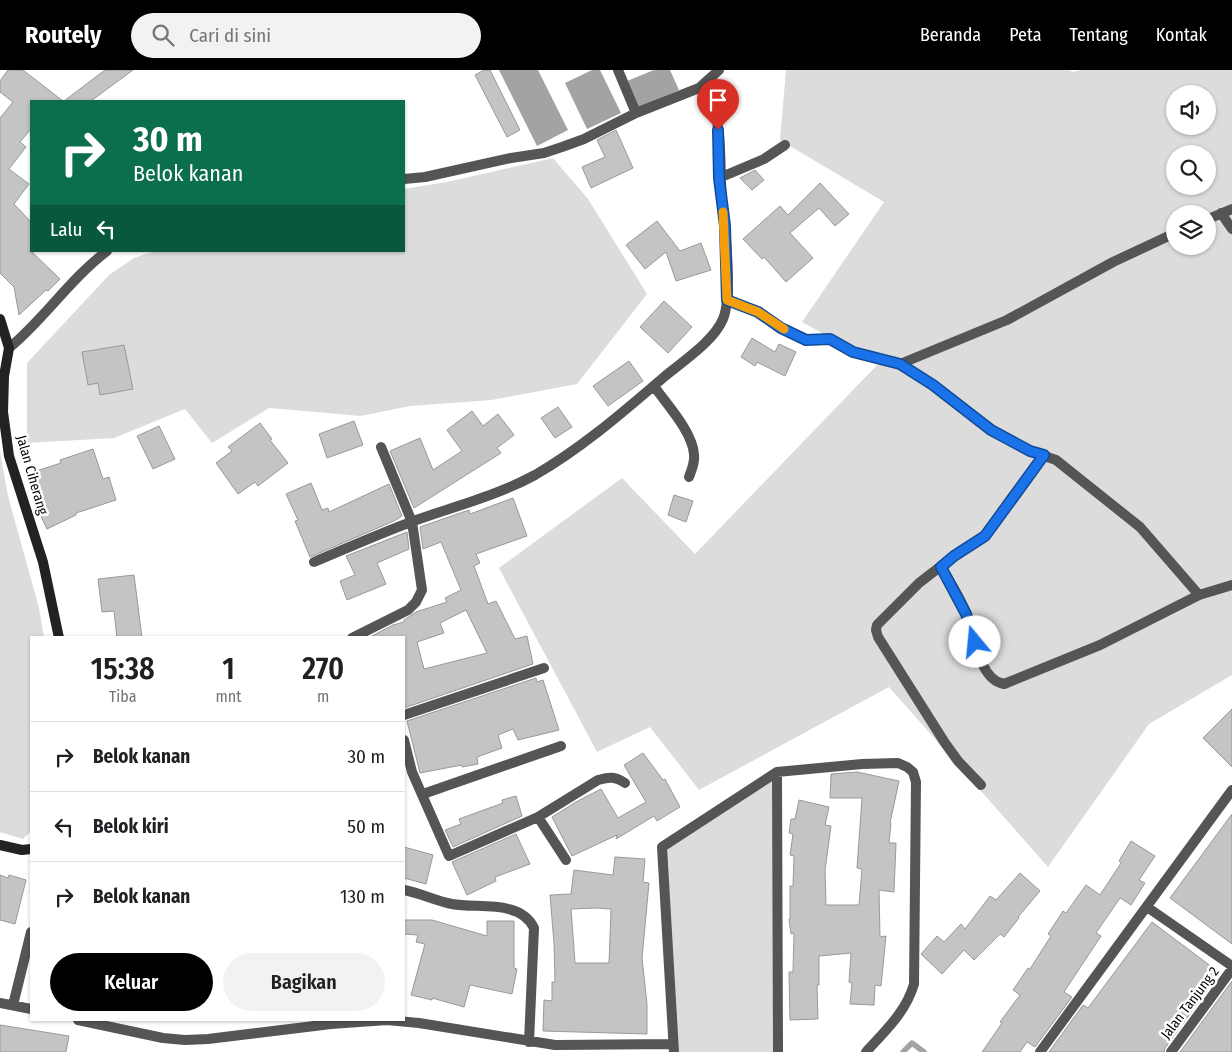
<!DOCTYPE html>
<html lang="id">
<style>
body{margin:0;font-family:"Fira Sans Condensed",sans-serif;background:#f2f2f2;color:#202124;height:100vh;display:flex;flex-direction:column;font-size:19px;white-space:nowrap}
*{box-sizing:border-box;margin:0}
p{font-size:16px;color:#757577}
.icon{flex:none;width:28px;height:28px;fill:none;stroke:currentColor;stroke-width:2;stroke-linecap:round;stroke-linejoin:round}
.map{position:relative;flex:1;overflow:hidden}
.drawer{position:absolute;left:30px;top:566px;width:375px;height:385px;display:flex;flex-direction:column;background:#fff;border-radius:0px;box-shadow:0 1px 4px #0004}
.drawer>*{flex:none}
.guide{position:absolute;left:30px;top:30px;width:375px;height:152px;border-radius:0px;box-shadow:0 1px 4px #0004;background:#0b6e4f;color:#fff;overflow:hidden}
.fabs{position:absolute;left:1166px;top:15px;display:grid;gap:10px}
.fabs a{display:grid;place-items:center;width:50px;height:50px;border-radius:50%;background:#fff;box-shadow:0 1px 4px #0004;font-size:25px}
.pin{position:absolute;display:grid;place-items:center;width:42px;height:42px;color:#fff;margin:-51px -21px;border-radius:50% 50% 50% 0;rotate:-45deg;box-shadow:0 0 5px #0007}
.pin .icon{rotate:45deg}
.me{position:absolute;width:55px;margin:-28px;rotate:343deg;stroke-linejoin:round;filter:drop-shadow(0 0 4px #0008)}
.turn{display:flex;align-items:center;gap:18px;height:105px;padding:0 20px;font-size:22px}
.turn .icon{width:65px;height:65px;stroke-width:2.5}
.turn b{display:block;font-size:35px;line-height:42px}
.then{display:flex;align-items:center;height:48px;padding:0 20px;background:#0003;gap:10px;font-size:19px}
.eta{display:flex;justify-content:space-evenly;align-items:center;height:85px;text-align:center}
.eta b{font-size:30px;font-weight:600;line-height:35px}
.primary-button{display:flex;gap:10px;margin-top:auto;padding:10px 20px}
.primary-button a{flex:1;height:58px;border-radius:30px;background:#000;color:#fff;font-size:20px;font-weight:600;line-height:58px;text-align:center}
.primary-button a+a{background:#f2f2f2;color:#202124}
ul{padding:0;list-style:none}
li{display:flex;align-items:center;gap:15px;height:70px;padding:0 20px;border-top:1px solid #e0e0e0}
li div{flex:1}
li b{display:block;font-size:19px}
li em{font-style:normal}
header{display:flex;align-items:center;gap:30px;box-sizing:border-box;height:70px;padding:0 25px;background:#000;color:#fff}
header strong{font-size:24px}
nav{display:flex;gap:28px;margin-inline-start:auto;font-size:18px}
.search{width:350px;height:45px;background:#f2f2f2;display:flex;align-items:center;gap:12px;box-sizing:border-box;padding:0 18px;border-radius:28px;color:#757577;font-size:19px}
.map>svg:first-child{display:block}
.green{fill:#dcdcdc;fill-rule:evenodd}
.water{fill:#a3a3a3}
.lines{fill:none;stroke-linecap:round;stroke-linejoin:round}
.stream{stroke:#a3a3a3;stroke-width:5.5}
.building{fill:#c4c4c4;stroke:#999;fill-rule:evenodd}
.street{stroke:#555;stroke-width:10}
.secondary{stroke:#222;stroke-width:10}
.route-casing{stroke:#114b97;stroke-width:12}
.route{stroke:#1a73e8;stroke-width:9}
.slow{stroke:#f59e0b;stroke-width:9}
.labels{text-anchor:middle;dominant-baseline:central;stroke-width:5;stroke-linejoin:round;paint-order:stroke}
.street-label{font-size:14px;fill:#000;stroke:#fff}
</style>
<header>
<strong>Routely</strong>
<div class="search"><svg class="icon" aria-label="search" viewBox="0 0 24 24"><circle cx="10" cy="10" r="6"/><path d="M15 15l6 6"/></svg>Cari di sini</div>
<nav><a>Beranda</a><a>Peta</a><a>Tentang</a><a>Kontak</a></nav>
</header>
<div class="map">
<svg width="1232" height="982" viewBox="0 0 1232 982">
<rect width="100%" height="100%" fill="#fff"/>
<!-- green -->
<path class="green" d="M 786,0 L 1069,0 L 1073,2 L 1081,0 L 1232,0 L 1232,605 L 1149,654 L 1048,797 L 889,617 L 699,720 L 650,657 L 597,682 L 499,498 L 622,408 L 695,484 L 878,294 L 802,252 L 884,132 L 780,70 ZM 1175,24 L 1208,24 L 1208,56 L 1175,56 ZM 1175,84 L 1208,84 L 1208,116 L 1175,116 ZM 1175,144 L 1208,144 L 1208,176 L 1175,176 Z
M 553,88 L 588,129 L 647,224 L 577,314 L 492,330 L 410,336 L 361,346 L 269,338 L 212,373 L 185,339 L 114,368 L 27,373 L 27,293 L 109,205 L 134,188 L 155,181 L 404,181 L 404,119 L 447,112 Z
M 0,382 L 8,426 L 39,538 L 44,567 L 31,568 L 31,761 L 23,769 L 0,762 Z
M 777,702 L 778,982 L 674,982 L 662,777 Z"/>
<!-- water -->
<path class="water" d="M 499,0 L 538,0 L 568,60 L 537,76 Z
M 592,0 L 600,0 L 621,43 L 587,59 L 565,13 Z
M 654,0 L 670,0 L 679,20 L 638,38 L 627,11 Z"/>
<g class="lines">
<!-- stream -->
<path class="stream" d="M 903,982 L 912,973 L 924,982"/>
</g>
<!-- building -->
<path class="building" d="M 8,0 L 23,0 L 63,31 L 31,31 L 31,59 L 20,72 L 26,77 L 9,99 L 29,114 L 14,134 L 31,152 L 31,181 L 60,209 L 48,221 L 46,220 L 19,245 L 14,217 L 0,203 L 0,48 L 13,32 L 0,22 L 0,11 Z
M 105,0 L 133,0 L 91,31 L 64,31 Z
M 484,0 L 490,0 L 520,60 L 507,67 L 475,5 Z
M 616,60 L 633,98 L 591,118 L 582,97 L 605,87 L 597,70 Z
M 755,100 L 764,110 L 752,120 L 740,108 Z
M 820,113 L 849,144 L 835,156 L 819,138 L 790,163 L 813,188 L 786,212 L 764,187 L 762,189 L 743,169 L 780,136 L 788,145 Z
M 657,151 L 680,181 L 701,173 L 711,200 L 676,211 L 666,182 L 645,199 L 626,175 Z
M 664,231 L 692,257 L 668,283 L 640,257 Z
M 752,268 L 775,282 L 779,274 L 796,282 L 785,306 L 757,292 L 755,296 L 741,287 Z
M 124,275 L 133,319 L 100,325 L 98,313 L 88,315 L 82,282 Z
M 629,291 L 643,311 L 608,336 L 593,316 Z
M 558,337 L 572,357 L 555,368 L 541,348 Z
M 472,341 L 483,356 L 498,344 L 514,365 L 497,378 L 501,383 L 414,438 L 390,381 L 420,368 L 433,400 L 462,381 L 447,360 Z
M 354,351 L 363,375 L 327,388 L 319,364 Z
M 260,353 L 272,369 L 270,370 L 288,393 L 258,416 L 255,412 L 238,424 L 216,393 L 232,381 L 228,377 Z
M 159,356 L 175,389 L 153,399 L 137,366 Z
M 93,379 L 103,409 L 109,407 L 116,430 L 76,443 L 76,445 L 47,459 L 38,440 L 42,438 L 30,403 L 61,393 L 60,390 Z
M 311,413 L 322,440 L 328,438 L 329,442 L 389,414 L 402,446 L 394,451 L 310,487 L 295,451 L 298,450 L 286,424 Z
M 674,425 L 693,431 L 686,452 L 668,445 Z
M 513,428 L 527,466 L 476,484 L 480,493 L 474,496 L 488,534 L 496,531 L 515,569 L 527,566 L 533,594 L 404,638 L 404,568 L 368,568 L 393,555 L 404,552 L 404,550 L 416,542 L 447,532 L 445,528 L 461,520 L 441,472 L 423,479 L 420,457 L 469,440 L 470,444 ZM 466,540 L 487,583 L 424,599 L 417,572 L 444,563 L 440,553 Z
M 407,462 L 409,479 L 377,493 L 386,514 L 347,530 L 340,511 L 355,505 L 346,486 Z
M 134,505 L 142,568 L 117,568 L 114,541 L 102,542 L 98,509 Z
M 536,608 L 537,612 L 543,610 L 559,660 L 518,670 L 513,659 L 498,665 L 502,678 L 477,687 L 478,694 L 462,697 L 462,695 L 420,703 L 407,651 Z
M 1232,639 L 1232,697 L 1203,668 Z
M 643,683 L 663,710 L 665,709 L 680,737 L 657,751 L 654,746 L 616,769 L 617,765 L 572,786 L 552,747 L 576,732 L 601,719 L 618,748 L 646,732 L 624,695 Z
M 857,702 L 899,711 L 890,753 L 891,753 L 889,773 L 896,773 L 894,822 L 879,820 L 880,867 L 886,866 L 881,916 L 875,915 L 874,935 L 850,934 L 852,913 L 849,912 L 851,883 L 819,886 L 819,915 L 817,915 L 818,949 L 790,950 L 789,902 L 793,902 L 794,863 L 791,864 L 789,849 L 790,849 L 790,816 L 793,816 L 794,786 L 790,785 L 793,764 L 789,763 L 791,749 L 795,749 L 799,730 L 829,737 L 825,755 L 831,756 L 825,800 L 826,835 L 859,835 L 862,799 L 857,798 L 862,728 L 830,728 L 831,704 Z
M 516,726 L 522,746 L 453,777 L 445,760 L 461,754 L 459,749 L 503,733 L 502,730 Z
M 1232,744 L 1232,874 L 1170,828 Z
M 516,764 L 530,794 L 495,807 L 496,811 L 467,825 L 452,792 Z
M 1131,771 L 1155,786 L 1139,810 L 1145,813 L 1131,835 L 1120,828 L 1096,863 L 1101,866 L 1064,922 L 1072,927 L 1035,977 L 1027,972 L 1020,982 L 982,982 L 1002,953 L 1000,952 L 1020,925 L 1013,920 L 1028,898 L 1030,899 L 1051,866 L 1048,864 L 1063,841 L 1066,843 L 1086,815 L 1100,825 L 1121,793 L 1119,791 Z
M 404,777 L 433,785 L 426,814 L 404,808 Z
M 615,787 L 645,789 L 643,812 L 649,813 L 642,888 L 647,934 L 647,964 L 543,961 L 544,930 L 552,931 L 552,912 L 555,912 L 554,873 L 550,825 L 571,824 L 574,800 L 613,805 ZM 595,838 L 611,839 L 609,893 L 575,893 L 571,839 Z
M 1020,803 L 1040,821 L 1018,847 L 1019,848 L 1004,867 L 1000,864 L 974,890 L 964,880 L 942,904 L 921,884 L 937,866 L 944,872 L 961,854 L 965,859 L 990,826 L 996,830 Z
M 0,805 L 8,808 L 9,805 L 26,810 L 15,854 L 0,850 Z
M 404,850 L 432,850 L 487,866 L 487,851 L 514,851 L 514,898 L 517,899 L 512,924 L 470,915 L 464,937 L 432,928 L 432,930 L 411,925 L 425,874 L 416,872 L 418,865 L 404,864 Z
M 1152,852 L 1220,903 L 1165,978 L 1164,982 L 1049,982 L 1083,935 L 1088,938 Z
M 1232,911 L 1232,982 L 1180,982 Z
M 0,955 L 69,966 L 66,982 L 0,982 Z"/>
<g class="lines">
<!-- street -->
<path class="street" d="M 618,0 L 636,43
M 719,108 L 764,89 L 785,75
M 404,109 L 425,107 L 511,88 L 544,83 L 562,77 L 584,69 L 636,43 L 699,18 L 719,0
M 1221,143 L 1232,159
M 1208,149 L 1232,139
M 727,230 L 758,242 L 781,258 L 806,270 L 830,269 L 853,282 L 900,294 L 933,315 L 991,359 L 1030,381 L 1056,390 L 1140,457 L 1199,525 L 1232,515
M 9,278 C 44,249 70,209 107,181
M 900,294 L 1007,250 L 1113,192 L 1175,163
M 654,316 C 667,335 692,361 694,384 C 695,392 692,399 689,407
M 314,492 C 350,477 385,461 422,448 C 460,435 500,424 535,405 C 582,378 623,342 664,307 C 682,292 714,271 723,249 C 733,225 725,157 722,129 C 719,101 724,53 709,29 C 706,25 702,21 699,18
M 941,497 C 950,512 961,529 967,545 C 974,565 979,610 1004,614 L 1100,575 L 1199,525
M 352,568 L 408,540 L 416,532 L 422,520 L 412,452 L 381,377
M 404,645 L 544,598
M 404,670 L 412,702 L 449,786 L 538,747 L 598,710 C 609,707 615,706 625,713
M 777,702 L 778,982
M 981,715 L 958,691 L 945,673 L 878,567 L 876,560 L 877,555 L 919,513 L 954,486 L 985,466 L 1044,385
M 423,724 L 561,676
M 538,747 L 566,790
M 404,820 C 420,823 436,831 452,834 C 478,839 520,829 534,858 L 529,972
M 1147,837 L 1232,896
M 0,933 L 31,939
M 13,935 L 31,862
M 78,950 L 163,968 L 185,970 L 208,969 L 331,954 L 387,950 L 419,953 L 555,975 L 673,974
M 674,982 L 662,777 L 777,702 L 862,694 L 898,693 L 907,697 L 913,702 L 916,712 L 914,914 C 906,942 885,961 866,982
M 1040,982 L 1232,720
M 1171,982 L 1232,899"/>
<!-- secondary -->
<path class="secondary" d="M 0,249 L 9,278 L 4,306 L 3,342 L 9,386 L 43,492 L 59,568
M 0,775 L 22,780 L 31,779"/>
</g>
<g class="lines">
<defs>
<path id="route" d="M 718,60 L 719,108 L 725,156 L 727,230 L 758,242 L 781,258 L 806,270 L 830,269 L 853,282 L 900,294 L 933,315 L 991,360 L 1030,381 L 1044,385 L 985,466 L 954,486 L 941,497 L 966,544 L 975,572"/>
</defs>
<!-- route casing -->
<use href="#route" class="route-casing"/>
<!-- route -->
<use href="#route" class="route"/>
<!-- slow -->
<path class="slow" d="M 723,142 L 727,230 L 758,242 L 784,259"/>
</g>
<g class="labels">
<!-- street labels -->
<g class="street-label">
<text transform="translate(32 405) rotate(74)">Jalan Ciherang</text>
<text transform="translate(1190 933) rotate(-53)">Jalan Tanjung 2</text>
</g>
</g>
</svg>
<div class="fabs">
<a><svg class="icon" aria-label="sound" viewBox="0 0 24 24"><path d="M4 9h4l5-4v14l-5-4H4zM17 9q2 3 0 6"/></svg></a>
<a><svg class="icon" aria-label="search" viewBox="0 0 24 24"><circle cx="10" cy="10" r="6"/><path d="M15 15l6 6"/></svg></a>
<a><svg class="icon" aria-label="layers" viewBox="0 0 24 24"><path d="M12 4l9 5-9 5-9-5zM3 14l9 5 9-5"/></svg></a>
</div>
<div class="pin" style="left:718px;top:60px;background:#d93025"><svg class="icon" aria-label="arrive" viewBox="0 0 24 24"><path d="M6 21V4h12l-3 4 3 4H6"/></svg></div>
<svg class="me" style="left:975px;top:572px" viewBox="-20 -20 40 40"><circle r="19" fill="#fff"/><path d="M0-13L10 11 0 6-10 11z" fill="#1a73e8"/></svg>
<div class="guide">
<div class="turn"><svg class="icon" aria-label="right" viewBox="0 0 24 24"><path d="M7 20v-9h11M14 6l5 5-5 5"/></svg><div><b>30 m</b>Belok kanan</div></div>
<div class="then">Lalu<svg class="icon" aria-label="left" viewBox="0 0 24 24"><path d="M17 20v-9H6M10 6l-5 5 5 5"/></svg></div>
</div>
<section class="drawer">
<div class="eta">
<div><b>15:38</b><p>Tiba</p></div>
<div><b>1</b><p>mnt</p></div>
<div><b>270</b><p>m</p></div>
</div>
<ul>
<li><svg class="icon" aria-label="right" viewBox="0 0 24 24"><path d="M7 20v-9h11M14 6l5 5-5 5"/></svg><div><b>Belok kanan</b></div><em>30 m</em></li>
<li><svg class="icon" aria-label="left" viewBox="0 0 24 24"><path d="M17 20v-9H6M10 6l-5 5 5 5"/></svg><div><b>Belok kiri</b></div><em>50 m</em></li>
<li><svg class="icon" aria-label="right" viewBox="0 0 24 24"><path d="M7 20v-9h11M14 6l5 5-5 5"/></svg><div><b>Belok kanan</b></div><em>130 m</em></li>
</ul>
<div class="primary-button"><a>Keluar</a><a>Bagikan</a></div>
</section>
</div>
